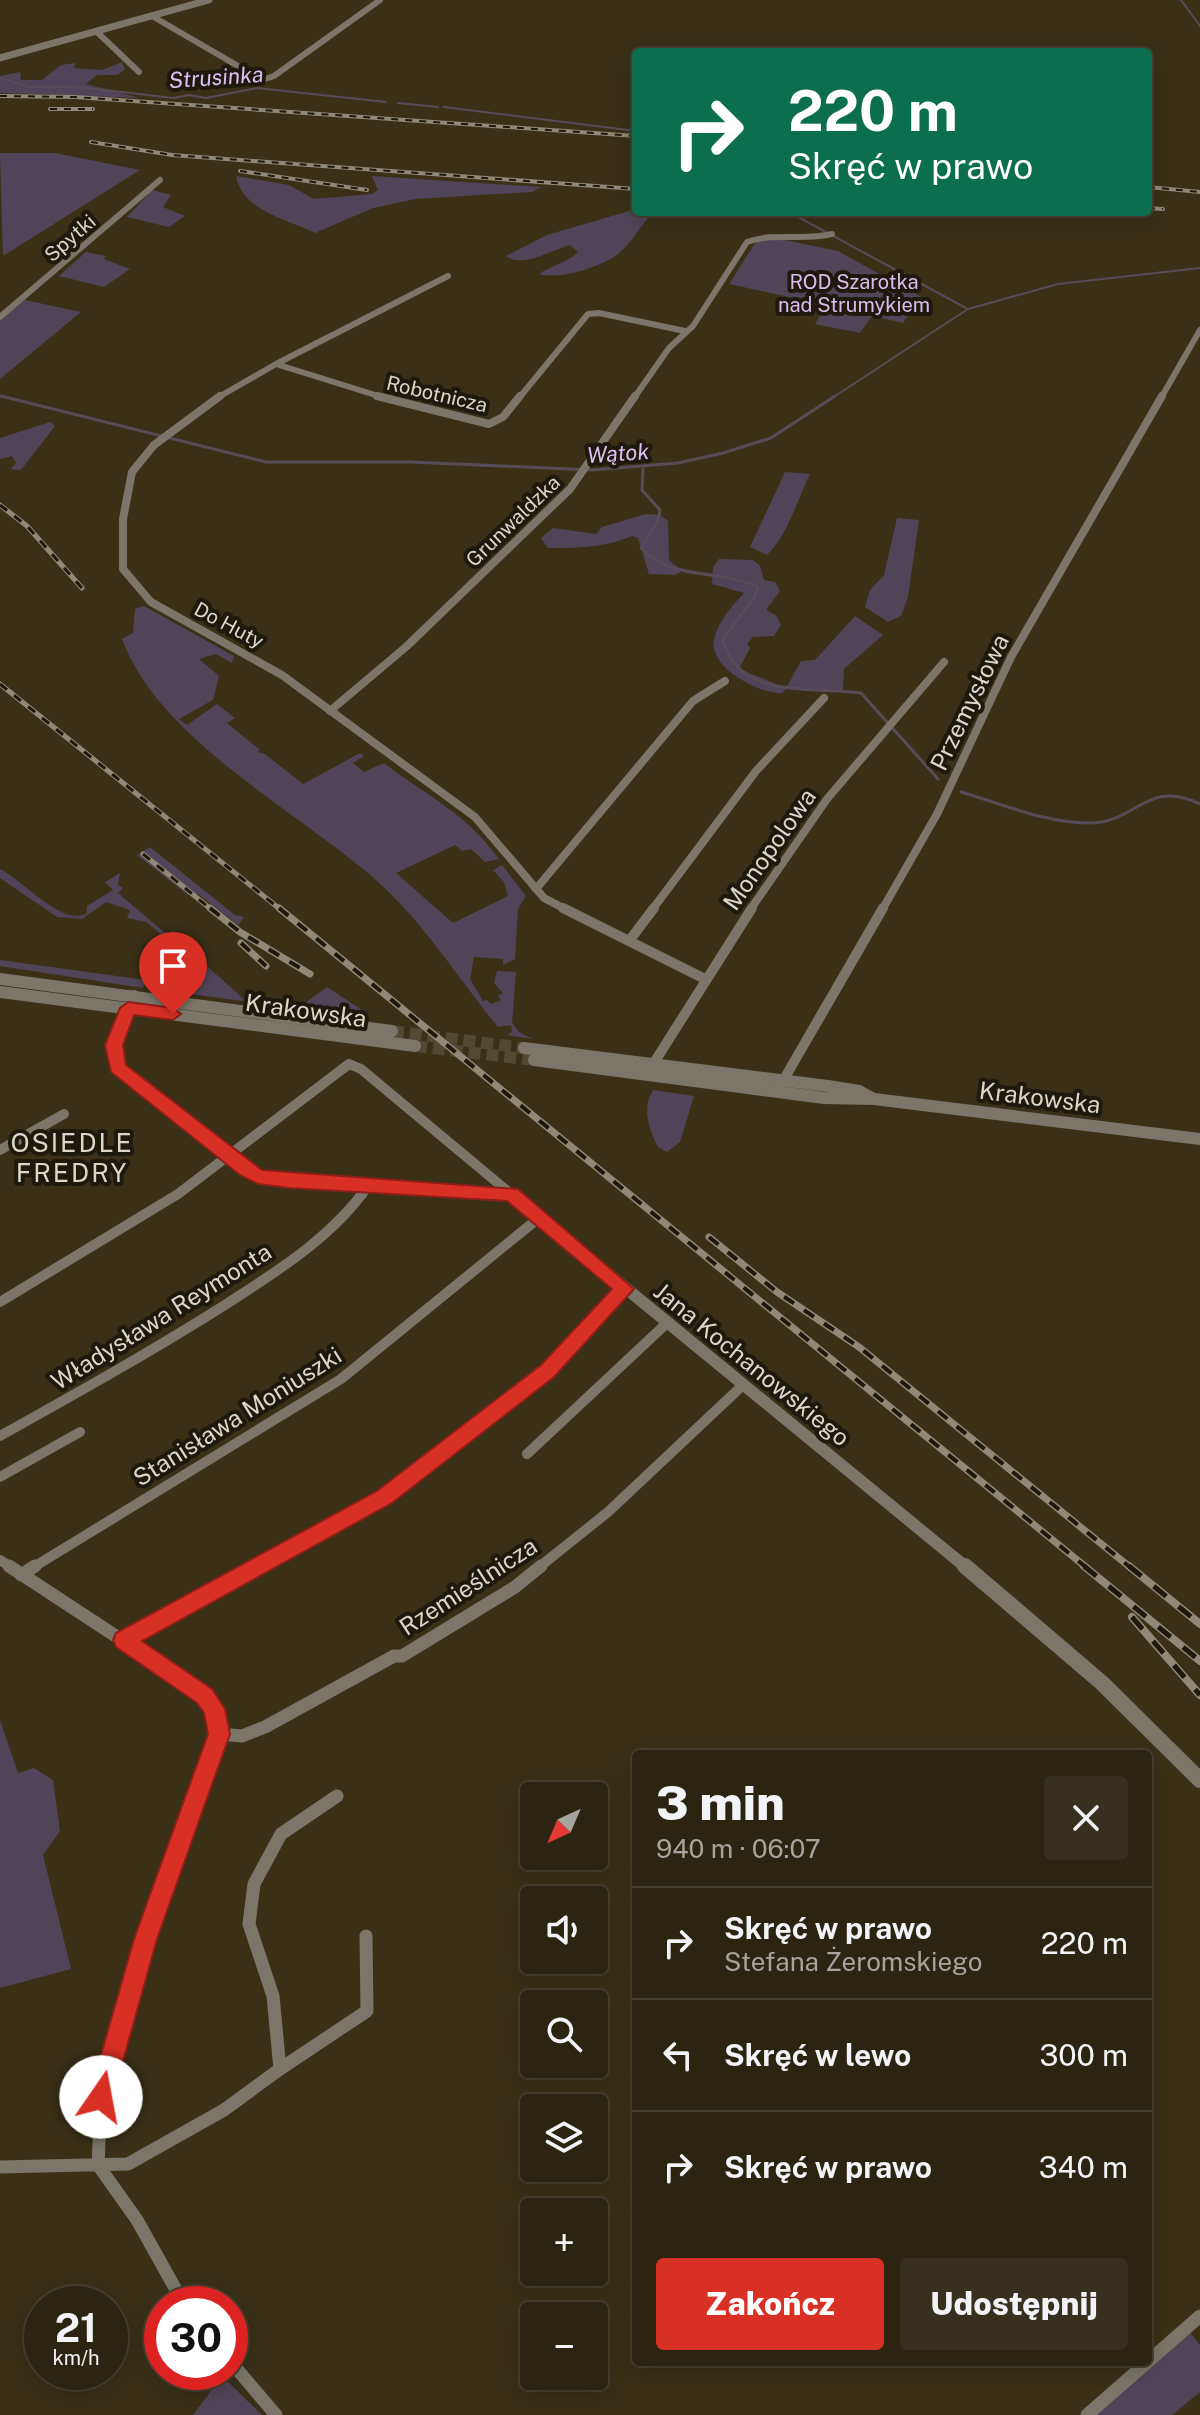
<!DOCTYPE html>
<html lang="pl">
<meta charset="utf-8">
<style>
body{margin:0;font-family:"Public Sans",sans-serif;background:#37301e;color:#f1f3f6;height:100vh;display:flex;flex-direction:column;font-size:30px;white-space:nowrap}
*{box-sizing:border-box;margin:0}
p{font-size:26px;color:#a6a49f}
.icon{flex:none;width:44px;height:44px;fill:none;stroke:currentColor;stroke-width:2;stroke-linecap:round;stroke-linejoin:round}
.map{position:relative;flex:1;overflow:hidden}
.details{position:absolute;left:632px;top:1750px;width:520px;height:616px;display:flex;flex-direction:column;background:#2b2410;border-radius:8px;box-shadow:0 4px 20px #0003,0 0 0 2px #474130}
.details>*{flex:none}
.hud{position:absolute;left:632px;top:48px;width:520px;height:168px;border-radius:8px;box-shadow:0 4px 20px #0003,0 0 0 2px #474130;background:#0b6e4f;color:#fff;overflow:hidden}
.needle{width:52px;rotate:224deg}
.fabs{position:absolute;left:520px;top:1782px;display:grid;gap:16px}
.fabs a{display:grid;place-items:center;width:88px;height:88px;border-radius:8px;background:#2b2410;box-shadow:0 4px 20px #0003,0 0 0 2px #474130;font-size:40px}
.speed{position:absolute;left:24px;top:2286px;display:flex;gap:16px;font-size:40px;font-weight:700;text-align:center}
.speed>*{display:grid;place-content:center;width:104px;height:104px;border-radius:50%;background:#2b2410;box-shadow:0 4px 20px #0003,0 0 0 2px #474130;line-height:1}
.speed small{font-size:20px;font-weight:400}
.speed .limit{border:12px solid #d22;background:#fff;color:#111}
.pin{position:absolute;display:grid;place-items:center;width:68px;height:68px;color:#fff;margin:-82px -34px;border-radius:50% 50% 50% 0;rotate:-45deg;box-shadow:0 0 8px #0007}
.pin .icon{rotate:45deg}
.me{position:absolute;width:88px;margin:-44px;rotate:12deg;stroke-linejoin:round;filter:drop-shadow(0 0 6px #0008)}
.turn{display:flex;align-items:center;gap:28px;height:168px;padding:0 24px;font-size:36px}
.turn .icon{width:104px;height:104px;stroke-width:2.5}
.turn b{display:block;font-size:56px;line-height:68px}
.round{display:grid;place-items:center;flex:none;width:84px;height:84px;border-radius:8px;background:#37301e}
.summary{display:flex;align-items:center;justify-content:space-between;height:136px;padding:0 24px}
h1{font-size:48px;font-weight:800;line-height:60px}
.action{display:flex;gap:16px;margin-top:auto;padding:16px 24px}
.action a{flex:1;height:92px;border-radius:8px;background:#d93025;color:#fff;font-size:32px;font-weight:800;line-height:92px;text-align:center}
.action a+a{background:#37301e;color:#f1f3f6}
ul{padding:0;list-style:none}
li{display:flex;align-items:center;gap:24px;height:112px;padding:0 24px;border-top:2px solid #474130}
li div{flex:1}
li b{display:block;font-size:30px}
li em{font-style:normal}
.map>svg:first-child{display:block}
.green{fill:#504558}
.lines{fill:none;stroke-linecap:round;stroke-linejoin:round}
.stream-far1{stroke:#574d58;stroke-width:2}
.stream{stroke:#574d58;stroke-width:3}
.tertiary-tunnel{stroke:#514931;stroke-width:12;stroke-dasharray:12 6;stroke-linecap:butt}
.minor-far3{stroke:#7b7669;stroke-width:6}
.minor-far2{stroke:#7b7669;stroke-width:8}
.minor-far1{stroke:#7b7669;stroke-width:10}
.minor{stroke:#7b7669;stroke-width:13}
.tertiary-far2{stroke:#7b7669;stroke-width:7}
.tertiary-far1{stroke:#7b7669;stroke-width:12}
.tertiary{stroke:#7b7669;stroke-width:16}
.rail-far3-casing{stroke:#908975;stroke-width:4}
.rail-far2-casing{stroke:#908975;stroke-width:5}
.rail-far1-casing{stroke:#908975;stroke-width:7}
.rail-casing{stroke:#908975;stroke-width:8}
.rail-far3{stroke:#1d190d;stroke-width:2;stroke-dasharray:7;stroke-linecap:butt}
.rail-far2{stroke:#1d190d;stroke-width:3;stroke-dasharray:9;stroke-linecap:butt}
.rail-far1{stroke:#1d190d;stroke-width:4;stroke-dasharray:12;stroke-linecap:butt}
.rail{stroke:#1d190d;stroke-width:5;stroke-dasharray:16;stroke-linecap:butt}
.route{fill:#d93025;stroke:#8d1f18;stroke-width:2}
.labels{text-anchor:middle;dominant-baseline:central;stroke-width:8;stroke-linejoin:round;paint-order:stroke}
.far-street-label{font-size:20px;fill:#dbd6c7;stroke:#1d190d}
.far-park-label{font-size:20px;fill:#d9bced;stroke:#1d190d}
.far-water-label{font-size:22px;font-style:italic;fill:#dcbff1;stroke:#1d190d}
.street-label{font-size:24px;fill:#dbd6c7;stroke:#1d190d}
.neighbourhood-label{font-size:26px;letter-spacing:2px;fill:#dbd6c7;stroke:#1d190d}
</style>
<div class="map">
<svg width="1200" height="2415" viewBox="0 0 1200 2415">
<rect width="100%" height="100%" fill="#393016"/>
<!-- green -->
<path class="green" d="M 122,62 L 125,69 L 118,75 L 97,75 L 86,84 L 140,98 L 0,93 L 0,76 L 20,72 L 21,80 L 42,80 L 61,65 L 75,63 L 74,68 L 102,70 Z
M 0,153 L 55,153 L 140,170 L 3,256 Z
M 236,176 L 289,185 L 314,199 L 372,194 L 378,190 L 372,176 L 541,187 L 532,192 L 415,199 L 373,208 L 315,233 C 288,219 242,211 236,176 Z
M 152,190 L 171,195 L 163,207 L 185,216 L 169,227 L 127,217 Z
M 636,209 L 648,212 L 648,218 C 638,230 627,249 614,257 C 596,268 559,280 539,274 C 552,265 567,263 578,252 L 570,245 C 550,250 524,269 506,256 L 547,235 Z
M 780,239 L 838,251 L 921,297 L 903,323 L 872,316 L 860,333 L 815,324 L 826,305 L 729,284 L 757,240 Z
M 86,252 L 106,256 L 104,259 L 130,269 L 104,287 L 59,276 Z
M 25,300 L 81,312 L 0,379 L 0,319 Z
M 50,422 L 55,426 L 21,470 L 11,469 L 16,463 L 12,456 L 0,459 L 0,438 Z
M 785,472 L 810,474 C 797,500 788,535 767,555 L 750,547 Z
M 646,514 L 660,515 L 668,521 L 669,560 L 682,571 L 675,575 L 649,574 L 638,538 L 632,536 C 604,548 578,548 548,548 L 541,538 L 553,528 L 596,534 L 602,527 Z
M 897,518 L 919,520 L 908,597 L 901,616 L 888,622 L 865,607 L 870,590 L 884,575 Z
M 719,559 L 753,560 L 760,566 L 764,580 L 775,582 L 780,591 L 766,610 L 776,615 L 781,625 L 774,636 L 753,637 L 747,644 L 750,648 L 739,669 L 786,688 L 801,661 L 815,660 L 855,616 L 883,635 L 844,669 L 843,690 L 786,689 L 782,693 C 760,695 708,667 714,640 C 718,621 732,606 744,593 L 712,584 L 713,567 Z
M 144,606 L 234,656 L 232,663 L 216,654 L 199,659 L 219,676 L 213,700 L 179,719 L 187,725 L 217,704 L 235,718 L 227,723 L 260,750 L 257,752 L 265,754 L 303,784 L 360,753 L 364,756 L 353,763 L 364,772 L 384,763 C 429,798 464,811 499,859 L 485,862 L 471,849 L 462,851 L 455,845 L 396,873 L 453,923 L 508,896 L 504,882 L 493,870 L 502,865 L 526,896 L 518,909 L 515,959 L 503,965 L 503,959 L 474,957 L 470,979 L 483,1001 L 487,1000 L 491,1004 L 501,1000 L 498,996 L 503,993 L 494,983 L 497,971 L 516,972 L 512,1023 L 519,1032 L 533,1039 L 507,1035 L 512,1032 L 511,1025 L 498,1027 C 458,978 424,923 377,881 C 297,810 160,741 122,639 L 133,633 L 135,609 Z
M 150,847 L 235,915 L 244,917 L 238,925 L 198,894 L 188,895 L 137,855 Z
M 0,869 C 22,879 63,928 87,913 L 87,906 L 113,890 L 105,882 L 120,873 L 118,885 L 123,888 L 118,893 L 178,944 L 188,938 L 206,953 L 199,959 L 246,1001 L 254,996 L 305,1003 L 327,987 L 365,1012 L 358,1011 L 356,1016 L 152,989 L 156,979 L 196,984 L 205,970 L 146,922 L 127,918 L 130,910 L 106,902 L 82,919 L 57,917 L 0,878 Z
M 0,960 L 146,980 L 143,988 L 0,966 Z
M 653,1090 L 694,1096 L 680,1142 L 667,1152 L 658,1147 C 648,1127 642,1107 653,1090 Z
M 0,1720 L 18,1773 L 34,1768 L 53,1780 L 60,1831 L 43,1855 L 71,1969 L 0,1988 Z
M 1186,2327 L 1200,2345 L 1200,2392 L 1172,2415 L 1087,2415 Z
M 222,2376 L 262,2415 L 193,2415 Z"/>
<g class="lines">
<!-- stream-far1 -->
<path class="stream-far1" d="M 1181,0 L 1200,26
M 0,78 L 29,87 L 79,87 L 173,98 L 189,95 L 206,98 L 257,88 L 386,102
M 398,103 L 438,107
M 444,107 L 636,131
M 789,212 L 966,308
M 0,396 L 9,398
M 832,398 L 968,309 L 1058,284 L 1200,268"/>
<!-- stream -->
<path class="stream" d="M 1,396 L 266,462 L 411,462 L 592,470 L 678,463 L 723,453 L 771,438 L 835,396
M 643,469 L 642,490 L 660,510 L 658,521 L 641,548 C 674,582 718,568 758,587 L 754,598 L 723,639 C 736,700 812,686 861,693 L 938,779
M 961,792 C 1002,804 1045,823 1089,823 C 1137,823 1147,778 1200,804"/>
<!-- tertiary-tunnel -->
<path class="tertiary-tunnel" d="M 392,1031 L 524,1048
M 415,1046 L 534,1060"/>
<!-- minor-far3 -->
<path class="minor-far3" d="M 152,16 L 262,80 L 274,76 L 380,0
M 96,31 L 139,72
M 0,317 L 160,180
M 279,365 L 385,398
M 217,398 L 276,364 L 448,276
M 519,398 L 588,314 L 599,313 L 685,331
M 634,398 L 669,348 L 693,326 L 747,242 C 774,232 804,241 832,234
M 1161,398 L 1200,330"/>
<!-- minor-far2 -->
<path class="minor-far2" d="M 220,396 L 154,445 L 132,472 L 123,519 L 123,569 L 151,602 L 282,675 L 475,817 L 544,898 L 567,910
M 377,396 L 489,424 L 503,417 L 520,396
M 330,711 L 407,646 L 570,489 L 635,396
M 536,889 L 693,701 L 725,681
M 652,910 L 756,771 L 824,698
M 750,910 L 827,799 L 944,662
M 882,910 L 937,814 L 1011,657 L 1162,396"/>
<!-- minor-far1 -->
<path class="minor-far1" d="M 563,908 L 705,979
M 629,941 L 654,908
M 650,1069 L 752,908
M 780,1086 L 883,908
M 0,1150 L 64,1114
M 0,1302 L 178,1194 L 349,1064 L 361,1069 L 511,1194
M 0,1436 C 77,1393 154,1350 228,1303 C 279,1270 332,1237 368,1186
M 527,1454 L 667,1323
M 0,1477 L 80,1432
M 0,1560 L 12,1568
M 32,1568 L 341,1379 L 540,1217
M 254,1568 L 384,1497 L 548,1371 L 625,1289
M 538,1568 L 608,1512 L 743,1385"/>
<!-- minor -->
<path class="minor" d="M 9,1566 L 195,1688 L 215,1709 L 219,1734 L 146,1939 L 101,2097 L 98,2165 L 137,2220 L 184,2304
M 21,1575 L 35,1566
M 123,1640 L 258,1566
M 219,1734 L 242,1736 L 265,1727 L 394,1656 L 402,1656 L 515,1587 L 541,1566
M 280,2069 L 367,2011 L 366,1936
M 0,2167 L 128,2164 L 224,2110 L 280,2069 L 273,1996 L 249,1924 L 254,1884 L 281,1834 L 337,1796
M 230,2361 L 276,2415
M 1087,2415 L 1200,2316"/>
<!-- tertiary-far2 -->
<path class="tertiary-far2" d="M 0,58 L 209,0"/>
<!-- tertiary-far1 -->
<path class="tertiary-far1" d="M 0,979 L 392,1031
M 0,992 L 415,1046
M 134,996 L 114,1045 L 117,1068 L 247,1170 L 258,1177 L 290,1181 L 511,1194 L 967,1568
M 524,1048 L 828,1086 L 859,1091 L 874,1099 L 1200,1139
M 534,1060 L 824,1098 L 874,1099"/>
<!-- tertiary -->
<path class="tertiary" d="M 965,1566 L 1102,1683 L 1200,1780"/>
<defs>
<path id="rail-far3" d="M 0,96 L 75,97 L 636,136
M 50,109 L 93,109
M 91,142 L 172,155 L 636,189
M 240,171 L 367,190
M 1148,187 L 1200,192
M 1148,208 L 1163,209"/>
<path id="rail-far2" d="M 0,505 L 27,526 L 82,588
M 0,684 L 281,910
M 143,854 L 212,910"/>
<path id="rail-far1" d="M 210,908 L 240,932 L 310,974
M 279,908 L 1087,1568
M 241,943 L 266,966
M 709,1237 L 777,1292 L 859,1347 L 1131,1568"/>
<path id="rail" d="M 1084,1566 L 1200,1661
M 1129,1566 L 1200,1624
M 1132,1617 L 1200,1695"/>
</defs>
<!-- rail-far3 casing -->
<use href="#rail-far3" class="rail-far3-casing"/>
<!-- rail-far2 casing -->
<use href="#rail-far2" class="rail-far2-casing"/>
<!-- rail-far1 casing -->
<use href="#rail-far1" class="rail-far1-casing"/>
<!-- rail casing -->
<use href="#rail" class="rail-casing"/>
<!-- rail-far3 -->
<use href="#rail-far3" class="rail-far3"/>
<!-- rail-far2 -->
<use href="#rail-far2" class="rail-far2"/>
<!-- rail-far1 -->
<use href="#rail-far1" class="rail-far1"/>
<!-- rail -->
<use href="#rail" class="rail"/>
</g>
<!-- route -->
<path class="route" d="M 128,1002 L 173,1008 L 181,1014 L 173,1020 L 134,1015 L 123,1045 L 126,1065 L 262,1170 L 518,1189 L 634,1289 L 554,1377 L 392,1503 L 142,1641 L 212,1689 L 225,1709 L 230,1734 L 157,1939 L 113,2097 L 110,2106 L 101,2110 L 93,2106 L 89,2097 L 134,1939 L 208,1734 L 204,1713 L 197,1703 L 116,1647 L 113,1640 L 116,1633 L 377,1491 L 541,1365 L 612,1289 L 507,1201 L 290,1188 L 258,1184 L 240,1175 L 111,1072 L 105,1045 L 120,1008 Z"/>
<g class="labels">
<!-- far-street labels -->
<g class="far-street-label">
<text transform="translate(70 238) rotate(-41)">Spytki</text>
<text transform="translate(437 394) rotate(13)">Robotnicza</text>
<text transform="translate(513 521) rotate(-44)">Grunwaldzka</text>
<text transform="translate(229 625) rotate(28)">Do Huty</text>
</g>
<!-- far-park labels -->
<g class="far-park-label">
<text x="854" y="282">ROD Szarotka<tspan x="854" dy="23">nad Strumykiem</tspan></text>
</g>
<!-- far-water labels -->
<g class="far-water-label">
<text transform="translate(216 77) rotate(-4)">Strusinka</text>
<text transform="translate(618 453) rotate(-4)">Wątok</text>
</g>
<!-- street labels -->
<g class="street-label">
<text transform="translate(969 702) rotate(-64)">Przemysłowa</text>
<text transform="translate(769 849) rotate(-55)">Monopolowa</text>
<text transform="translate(306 1010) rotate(8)">Krakowska</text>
<text transform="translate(1040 1097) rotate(7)">Krakowska</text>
<text transform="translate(161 1316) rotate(-32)">Władysława Reymonta</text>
<text transform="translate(752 1364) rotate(39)">Jana Kochanowskiego</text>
<text transform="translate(237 1416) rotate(-32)">Stanisława Moniuszki</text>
<text transform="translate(468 1586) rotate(-33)">Rzemieślnicza</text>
</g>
<!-- neighbourhood labels -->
<g class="neighbourhood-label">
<text x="72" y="1142">OSIEDLE<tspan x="72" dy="30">FREDRY</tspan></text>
</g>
</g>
</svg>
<div class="fabs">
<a><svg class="needle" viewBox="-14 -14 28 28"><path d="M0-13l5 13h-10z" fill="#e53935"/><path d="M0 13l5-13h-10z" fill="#a6a49f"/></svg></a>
<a><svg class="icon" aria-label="sound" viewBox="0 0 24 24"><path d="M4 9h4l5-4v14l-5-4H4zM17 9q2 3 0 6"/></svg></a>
<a><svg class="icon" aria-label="search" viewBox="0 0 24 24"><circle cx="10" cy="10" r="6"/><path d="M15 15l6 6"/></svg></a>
<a><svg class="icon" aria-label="layers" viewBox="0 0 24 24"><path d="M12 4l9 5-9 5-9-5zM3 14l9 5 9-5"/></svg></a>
<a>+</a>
<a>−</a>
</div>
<div class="speed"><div>21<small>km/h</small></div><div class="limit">30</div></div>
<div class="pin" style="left:173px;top:1014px;background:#d93025"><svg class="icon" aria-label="arrive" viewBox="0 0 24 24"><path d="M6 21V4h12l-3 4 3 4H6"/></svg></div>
<svg class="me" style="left:101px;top:2097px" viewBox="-20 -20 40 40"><circle r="19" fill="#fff"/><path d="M0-13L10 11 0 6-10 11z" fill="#d93025"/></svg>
<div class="hud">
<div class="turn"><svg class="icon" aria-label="right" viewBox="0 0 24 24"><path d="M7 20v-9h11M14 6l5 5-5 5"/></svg><div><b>220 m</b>Skręć w prawo</div></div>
</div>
<section class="details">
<div class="summary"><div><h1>3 min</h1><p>940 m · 06:07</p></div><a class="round"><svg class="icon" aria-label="close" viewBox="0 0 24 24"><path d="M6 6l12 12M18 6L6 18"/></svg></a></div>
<ul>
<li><svg class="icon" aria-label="right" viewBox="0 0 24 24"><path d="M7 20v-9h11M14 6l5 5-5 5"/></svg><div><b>Skręć w prawo</b><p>Stefana Żeromskiego</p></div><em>220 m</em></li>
<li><svg class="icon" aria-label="left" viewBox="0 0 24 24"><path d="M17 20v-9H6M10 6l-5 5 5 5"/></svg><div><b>Skręć w lewo</b></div><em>300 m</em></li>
<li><svg class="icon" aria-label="right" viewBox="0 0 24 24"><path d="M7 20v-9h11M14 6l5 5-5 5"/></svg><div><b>Skręć w prawo</b></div><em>340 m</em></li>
</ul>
<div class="action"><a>Zakończ</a><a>Udostępnij</a></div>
</section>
</div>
